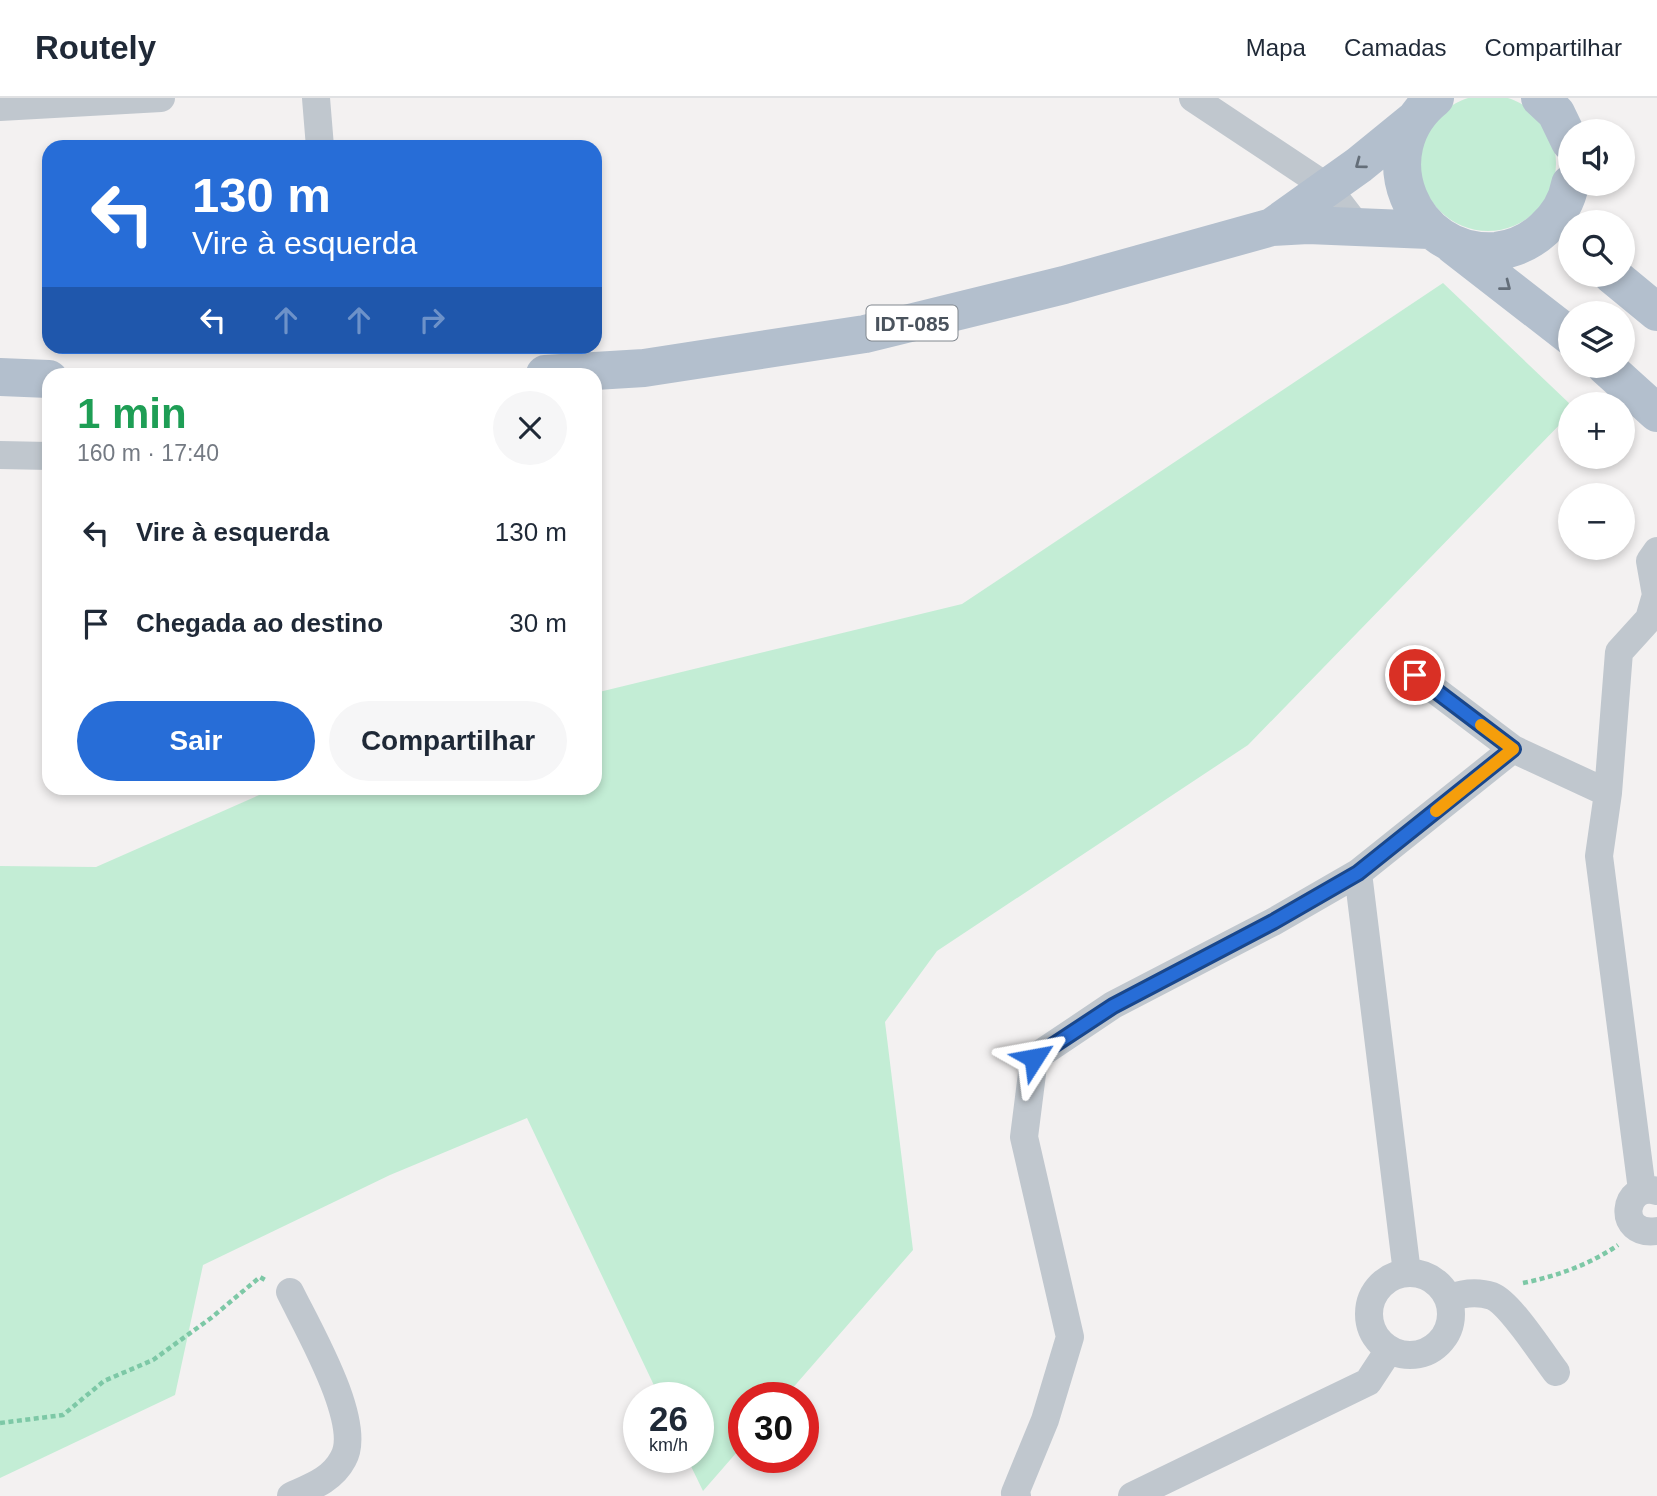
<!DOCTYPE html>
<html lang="pt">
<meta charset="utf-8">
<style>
body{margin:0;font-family:Arial,sans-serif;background:#f6f6f7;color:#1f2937;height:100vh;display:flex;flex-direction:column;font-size:26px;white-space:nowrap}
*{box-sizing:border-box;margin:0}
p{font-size:23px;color:#747a83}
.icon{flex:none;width:38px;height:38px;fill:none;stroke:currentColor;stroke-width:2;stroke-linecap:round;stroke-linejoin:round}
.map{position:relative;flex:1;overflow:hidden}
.panel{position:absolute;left:42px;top:270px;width:560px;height:427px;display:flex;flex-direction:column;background:#fff;border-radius:21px;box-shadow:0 4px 10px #0003}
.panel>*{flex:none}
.top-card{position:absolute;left:42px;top:42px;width:560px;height:214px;border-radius:21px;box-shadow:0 4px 10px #0003;background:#276dd7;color:#fff;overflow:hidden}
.controls{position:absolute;left:1558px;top:21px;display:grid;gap:14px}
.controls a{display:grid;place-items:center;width:77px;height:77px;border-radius:50%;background:#fff;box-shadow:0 4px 10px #0003;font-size:35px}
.speed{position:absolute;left:623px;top:1284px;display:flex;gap:14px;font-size:35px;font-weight:700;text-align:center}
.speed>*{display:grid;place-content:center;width:91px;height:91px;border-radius:50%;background:#fff;box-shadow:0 4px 10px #0003;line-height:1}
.speed small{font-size:18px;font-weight:400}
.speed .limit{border:10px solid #d22;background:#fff;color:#111}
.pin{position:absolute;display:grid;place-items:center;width:60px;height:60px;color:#fff;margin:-30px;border:4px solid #fff;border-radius:50%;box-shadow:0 2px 7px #0007}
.me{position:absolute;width:77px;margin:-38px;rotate:56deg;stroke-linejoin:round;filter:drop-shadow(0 0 5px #0008)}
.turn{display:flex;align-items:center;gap:24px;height:147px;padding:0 35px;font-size:32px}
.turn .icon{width:91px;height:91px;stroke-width:2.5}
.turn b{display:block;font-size:49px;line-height:60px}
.lanes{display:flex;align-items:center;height:66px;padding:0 35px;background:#0003;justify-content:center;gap:35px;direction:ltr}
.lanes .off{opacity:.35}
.round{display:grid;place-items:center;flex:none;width:74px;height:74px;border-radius:37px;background:#f6f6f7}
.head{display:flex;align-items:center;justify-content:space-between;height:119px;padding:0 35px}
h1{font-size:42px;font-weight:800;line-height:52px;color:#1e9e55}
.action{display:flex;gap:14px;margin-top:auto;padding:14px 35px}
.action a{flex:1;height:80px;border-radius:42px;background:#276dd7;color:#fff;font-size:28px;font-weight:800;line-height:80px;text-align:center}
.action a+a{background:#f6f6f7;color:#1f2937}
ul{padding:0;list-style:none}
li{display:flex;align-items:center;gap:21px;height:91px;padding:0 35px}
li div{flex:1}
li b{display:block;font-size:26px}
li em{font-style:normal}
header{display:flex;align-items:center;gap:42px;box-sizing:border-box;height:98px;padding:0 35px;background:#fff;border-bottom:2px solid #e0e1e3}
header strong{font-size:33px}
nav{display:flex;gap:38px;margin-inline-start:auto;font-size:24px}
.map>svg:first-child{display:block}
.green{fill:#c3edd5}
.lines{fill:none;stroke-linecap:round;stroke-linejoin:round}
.path{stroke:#7dc8a6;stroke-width:4.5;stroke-dasharray:5 3.5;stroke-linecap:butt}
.street{stroke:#c0c7ce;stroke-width:28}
.primary{stroke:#b3bfcd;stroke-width:38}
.oneway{stroke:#646e79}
.route-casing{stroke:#19478c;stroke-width:18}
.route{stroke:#276dd7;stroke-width:12}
.slow{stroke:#f59e0b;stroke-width:12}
.labels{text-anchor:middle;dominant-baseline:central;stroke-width:5;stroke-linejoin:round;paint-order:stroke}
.shield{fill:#fff;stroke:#80878e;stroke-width:2}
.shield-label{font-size:21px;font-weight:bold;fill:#4a535d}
</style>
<header>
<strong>Routely</strong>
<nav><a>Mapa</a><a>Camadas</a><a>Compartilhar</a></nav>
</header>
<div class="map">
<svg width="1657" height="1398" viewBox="0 0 1657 1398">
<rect width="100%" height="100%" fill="#f3f1f1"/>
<!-- green -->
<path class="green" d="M1420 65a68 68 0 1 1 136 0a68 68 0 1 1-136 0Z
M 1443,185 L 1570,306 L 1570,316 L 1248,647 L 937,853 L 885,924 L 913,1152 L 784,1300 L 744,1300 L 744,1346 L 703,1393 L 687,1360 L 698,1360 L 698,1300 L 660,1300 L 527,1020 L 390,1077 L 203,1167 L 175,1297 L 0,1380 L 0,768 L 96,769 L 275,690 L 595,690 L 595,595 L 962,506 Z"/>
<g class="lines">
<!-- path -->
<path class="path" d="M 1523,1185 C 1557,1178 1589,1167 1618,1147
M 0,1325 L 63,1317 L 104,1283 L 153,1262 L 211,1220 L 260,1179 L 267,1183"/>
<!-- street -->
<path class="street" d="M 316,0 L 320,49
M 1193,0 L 1327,89 L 1357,128
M 0,9 L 161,0
M 0,357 L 49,358
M 1415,577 L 1513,651 L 1608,695
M 1358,775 L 1407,1175
M 1642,1092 L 1599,758 L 1608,695 L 1619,554 L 1649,521 L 1656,497 L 1650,463 L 1657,453
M 1657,1093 C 1623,1083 1615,1139 1657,1133
M1369 1216a41 41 0 1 1 82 0a41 41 0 1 1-82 0Z
M 290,1194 C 307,1229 364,1326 343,1361 C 332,1382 311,1389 291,1398
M 1449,1200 C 1463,1195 1477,1193 1492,1198 C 1510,1205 1543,1257 1556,1274
M 1017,1398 L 1015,1395 L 1045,1322 L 1070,1239 L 1024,1039 L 1034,960 L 1113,907 L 1273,824 L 1358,775 L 1513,651
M 1132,1398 L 1368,1284 L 1389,1252"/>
<!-- primary -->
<path class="primary" d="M 1435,0 C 1368,53 1411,159 1496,153 C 1514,151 1530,144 1544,131 C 1557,119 1567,104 1570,86
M 1540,0 L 1556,15 L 1570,44
M 1272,129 L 1359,67 L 1413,23
M 1454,148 L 1570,238
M 1612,177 L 1657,214
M 1605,268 L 1657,315
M 545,276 L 644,270 L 865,236 L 1064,187 L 1272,129 L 1308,127 L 1429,132
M 0,279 L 49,281"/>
</g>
<!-- one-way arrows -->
<defs><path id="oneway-chevron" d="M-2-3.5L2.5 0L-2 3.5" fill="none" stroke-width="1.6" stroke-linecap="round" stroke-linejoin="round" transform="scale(1.75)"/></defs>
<g class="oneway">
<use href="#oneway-chevron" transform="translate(1360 66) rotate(143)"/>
<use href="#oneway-chevron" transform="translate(1506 188) rotate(38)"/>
</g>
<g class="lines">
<defs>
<path id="route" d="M 1034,960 L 1113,908 L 1273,824 L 1358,775 L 1513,651 L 1415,577"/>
</defs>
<!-- route casing -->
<use href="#route" class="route-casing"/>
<!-- route -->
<use href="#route" class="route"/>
<!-- slow -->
<path class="slow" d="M 1436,713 L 1513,651 L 1481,627"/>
</g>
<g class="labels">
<!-- shield labels -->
<rect class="shield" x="866.5" y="207.5" width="91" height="35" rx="5"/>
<g class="shield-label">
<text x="912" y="225">IDT-085</text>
</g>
</g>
</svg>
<div class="controls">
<a><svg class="icon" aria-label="sound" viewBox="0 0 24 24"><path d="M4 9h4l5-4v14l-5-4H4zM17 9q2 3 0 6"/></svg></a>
<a><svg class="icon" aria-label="search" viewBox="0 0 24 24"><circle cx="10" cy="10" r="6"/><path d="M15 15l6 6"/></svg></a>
<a><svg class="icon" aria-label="layers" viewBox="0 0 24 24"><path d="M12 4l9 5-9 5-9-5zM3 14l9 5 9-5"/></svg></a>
<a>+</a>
<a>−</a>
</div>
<div class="speed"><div>26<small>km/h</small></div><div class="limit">30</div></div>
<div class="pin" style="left:1415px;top:577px;background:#d93025"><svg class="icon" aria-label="arrive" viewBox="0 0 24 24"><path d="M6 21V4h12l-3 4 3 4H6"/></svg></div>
<svg class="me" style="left:1034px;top:960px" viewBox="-20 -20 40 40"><path d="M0-17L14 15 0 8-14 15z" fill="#276dd7" stroke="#fff" stroke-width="4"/></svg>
<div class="top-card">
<div class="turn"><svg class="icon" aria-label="left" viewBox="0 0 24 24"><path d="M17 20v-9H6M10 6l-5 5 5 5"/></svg><div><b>130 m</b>Vire à esquerda</div></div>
<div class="lanes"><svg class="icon" aria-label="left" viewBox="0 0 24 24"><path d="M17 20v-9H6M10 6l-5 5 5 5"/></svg><svg class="icon off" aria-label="ahead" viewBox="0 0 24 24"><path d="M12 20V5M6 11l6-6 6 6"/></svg><svg class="icon off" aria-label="ahead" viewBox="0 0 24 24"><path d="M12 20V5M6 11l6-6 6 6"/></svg><svg class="icon off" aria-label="right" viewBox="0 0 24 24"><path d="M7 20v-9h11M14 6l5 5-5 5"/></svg></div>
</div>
<section class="panel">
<div class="head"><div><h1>1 min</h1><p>160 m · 17:40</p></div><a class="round"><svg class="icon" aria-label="close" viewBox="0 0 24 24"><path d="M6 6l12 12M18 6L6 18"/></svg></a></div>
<ul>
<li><svg class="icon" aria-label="left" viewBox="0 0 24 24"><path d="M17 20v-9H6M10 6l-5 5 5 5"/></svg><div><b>Vire à esquerda</b></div><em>130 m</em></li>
<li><svg class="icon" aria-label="arrive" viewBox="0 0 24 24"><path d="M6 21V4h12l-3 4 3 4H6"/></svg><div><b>Chegada ao destino</b></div><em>30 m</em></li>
</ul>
<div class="action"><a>Sair</a><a>Compartilhar</a></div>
</section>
</div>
